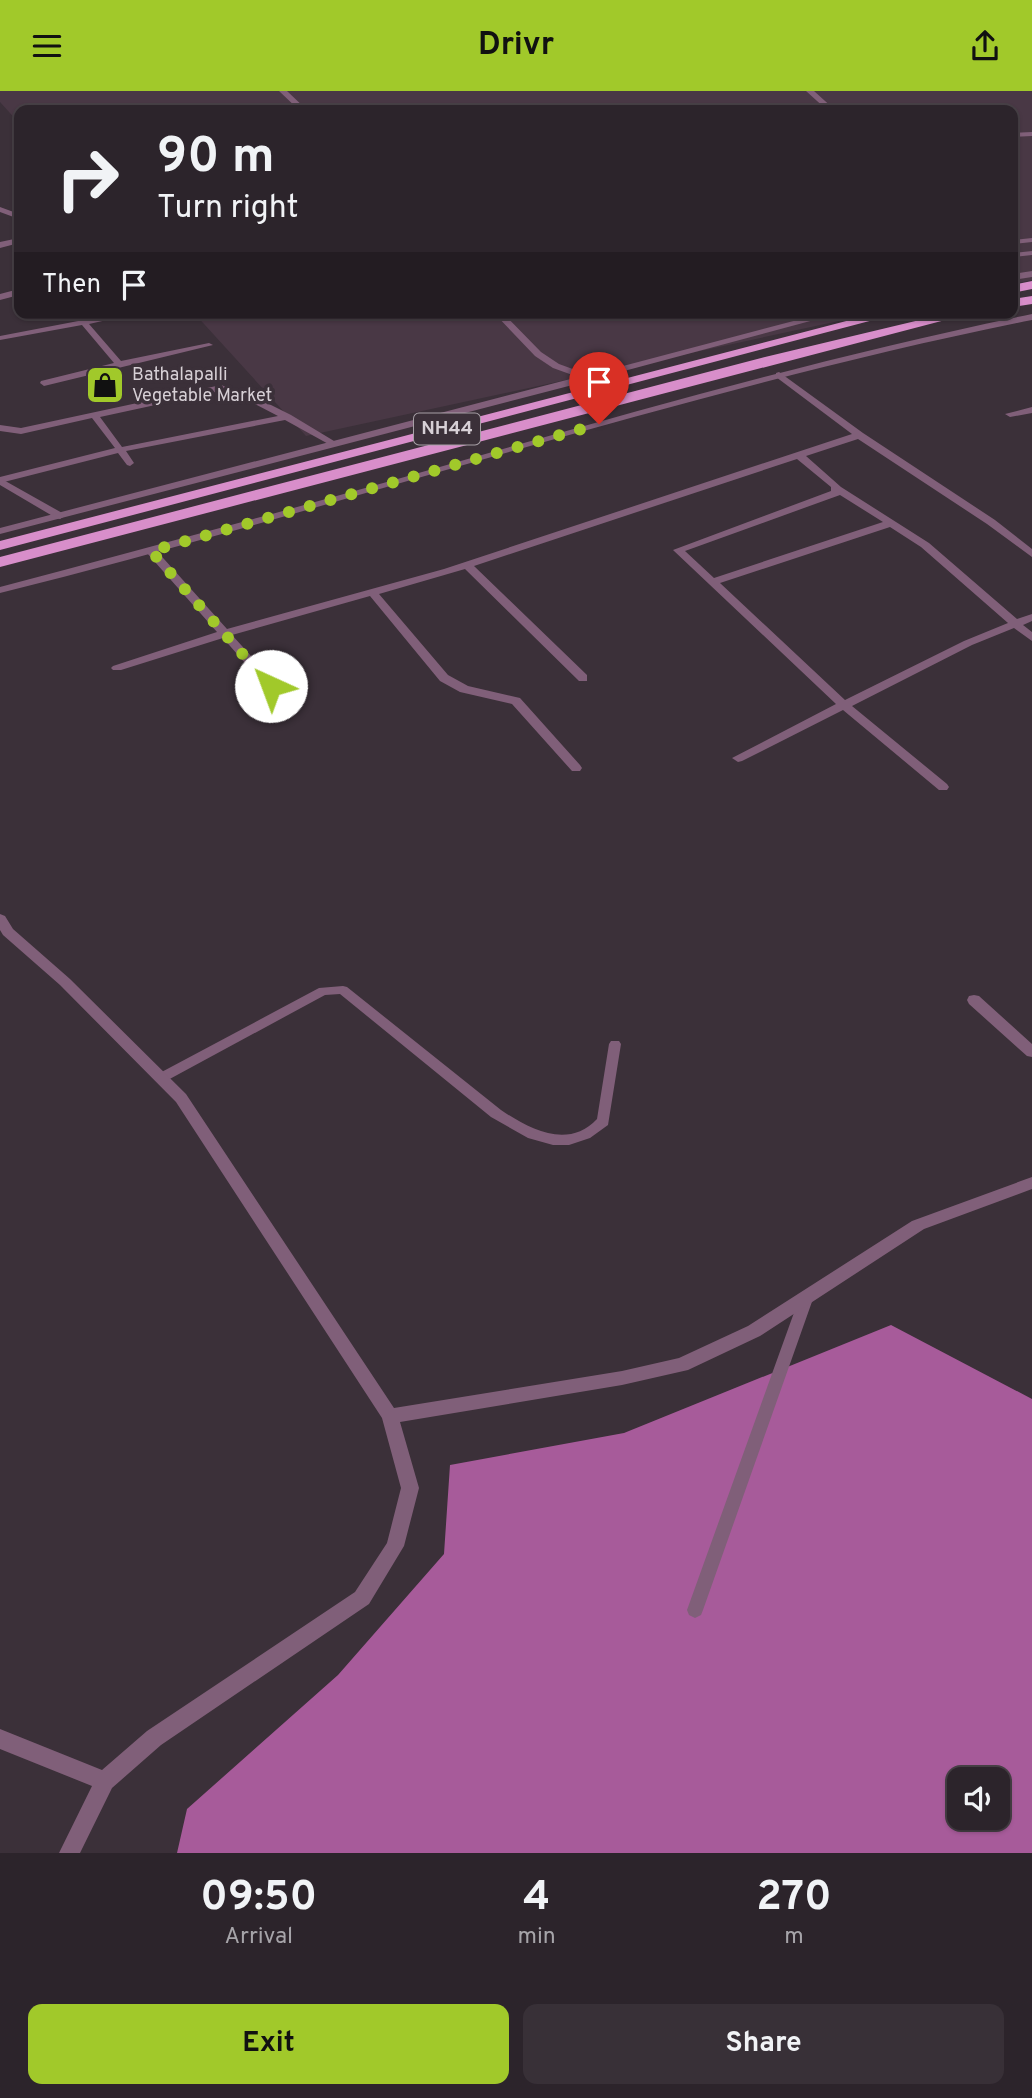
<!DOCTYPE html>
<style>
body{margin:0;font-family:Overpass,sans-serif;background:#383037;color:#f1f3f6;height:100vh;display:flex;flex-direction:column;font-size:26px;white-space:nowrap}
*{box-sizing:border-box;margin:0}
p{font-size:23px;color:#a6a4a9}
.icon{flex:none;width:38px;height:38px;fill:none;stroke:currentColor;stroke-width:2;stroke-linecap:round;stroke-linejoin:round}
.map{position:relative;height:1762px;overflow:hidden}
.details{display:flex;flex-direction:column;background:#2c242b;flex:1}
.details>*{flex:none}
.banner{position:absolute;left:14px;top:14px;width:1004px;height:214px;border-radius:14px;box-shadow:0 2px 5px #0004,0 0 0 2px #484147;background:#2c242b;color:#f1f3f6;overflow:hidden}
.buttons{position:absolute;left:947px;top:1676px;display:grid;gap:14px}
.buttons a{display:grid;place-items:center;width:63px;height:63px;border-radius:14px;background:#2c242b;box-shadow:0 2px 5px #0004,0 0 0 2px #484147;font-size:35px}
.pin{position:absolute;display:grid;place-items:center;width:60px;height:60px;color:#fff;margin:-72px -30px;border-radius:50% 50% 50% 0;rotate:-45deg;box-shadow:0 0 7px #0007}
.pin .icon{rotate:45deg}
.me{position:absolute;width:77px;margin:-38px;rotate:317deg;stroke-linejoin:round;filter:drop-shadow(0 0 5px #0008)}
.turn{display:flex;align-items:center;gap:24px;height:147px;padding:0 28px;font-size:32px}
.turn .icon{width:91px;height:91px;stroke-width:2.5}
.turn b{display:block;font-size:49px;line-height:60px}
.then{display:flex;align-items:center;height:66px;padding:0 28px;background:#0003;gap:14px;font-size:26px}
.eta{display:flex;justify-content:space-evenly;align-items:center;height:119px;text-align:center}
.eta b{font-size:42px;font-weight:700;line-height:49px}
.button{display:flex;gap:14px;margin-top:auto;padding:14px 28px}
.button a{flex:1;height:80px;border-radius:14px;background:#a1c92a;color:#111;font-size:28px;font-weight:700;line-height:80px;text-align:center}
.button a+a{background:#383037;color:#f1f3f6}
header{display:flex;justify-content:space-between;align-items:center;height:91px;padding:0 28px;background:#a1c92a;color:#111;font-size:32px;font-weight:700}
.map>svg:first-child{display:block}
.built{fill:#493845}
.water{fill:#a75b9a;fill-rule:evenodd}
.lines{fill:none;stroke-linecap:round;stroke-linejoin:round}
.service{fill:#805f79;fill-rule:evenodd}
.minor{fill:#805f79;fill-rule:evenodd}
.tertiary{fill:#805f79;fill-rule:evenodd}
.trunk{fill:#d88eca;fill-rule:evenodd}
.route{stroke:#a1c92a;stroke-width:12;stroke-dasharray:0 21.6}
.labels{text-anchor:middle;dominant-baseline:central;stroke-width:7;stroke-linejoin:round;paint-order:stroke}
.far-poi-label{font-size:18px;fill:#d7d0d6;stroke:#3b3039;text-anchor:start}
.shield{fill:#3b3039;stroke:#a8a0a7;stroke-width:2}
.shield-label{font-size:19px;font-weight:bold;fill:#d7d0d6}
</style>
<header><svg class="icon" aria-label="menu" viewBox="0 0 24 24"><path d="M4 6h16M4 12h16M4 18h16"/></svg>Drivr<svg class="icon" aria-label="share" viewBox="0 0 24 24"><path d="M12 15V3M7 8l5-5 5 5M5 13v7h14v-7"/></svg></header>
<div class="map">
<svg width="1032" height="1762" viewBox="0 0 1032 1762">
<rect width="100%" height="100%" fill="#3b3039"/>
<!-- built -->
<path class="built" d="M 0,0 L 1032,0 L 1032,189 L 1013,193 L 1013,19 L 19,19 L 19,32 L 0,11 Z
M 194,222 L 876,222 L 306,345 Z"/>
<!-- water -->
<path class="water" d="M 891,1234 L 1032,1308 L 1032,1762 L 177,1762 L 187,1718 L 338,1584 L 444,1463 L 450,1374 L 624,1342 ZM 959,1689 L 998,1689 L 998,1727 L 959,1727 Z"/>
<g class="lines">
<!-- service -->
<path class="service" d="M 1032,41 L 1032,45 L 1013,46 L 1013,42 Z
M 1032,147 L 1032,151 L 1013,153 L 1013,149 Z
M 1032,160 L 1032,164 L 1013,166 L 1013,162 Z
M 120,222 L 138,222 L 89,233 L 121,270 L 209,252 L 213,254 L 44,295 L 40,292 L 41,290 L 114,272 L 82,234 L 0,249 L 0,245 Z
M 221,294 L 257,307 L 291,324 L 339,353 L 332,355 L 285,329 L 126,360 L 134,372 L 130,375 L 127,374 L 118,362 L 0,392 L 0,386 L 115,357 L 92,327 L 21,343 L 0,340 L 0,334 L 21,337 ZM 220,300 L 251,311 L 278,325 L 122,356 L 100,326 Z
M 343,895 L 347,896 L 501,1019 C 529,1038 568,1059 597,1028 L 609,953 L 611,950 L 619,950 L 621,953 L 608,1034 L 590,1047 L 569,1054 L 553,1054 L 528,1047 L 491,1026 L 340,903 L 325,904 L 166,990 L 156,990 L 155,987 L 156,984 L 319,897 Z
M 807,1199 L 812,1201 L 814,1205 L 703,1519 L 701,1524 L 695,1527 L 689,1524 L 687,1519 L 800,1205 L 802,1201 Z"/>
<!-- minor -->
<path class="minor" d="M 806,0 L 814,0 L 835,19 L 827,19 Z
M 0,116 L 19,123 L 19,128 L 0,121 Z
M 19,147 L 19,152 L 0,157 L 0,151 Z
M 19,198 L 19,204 L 0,209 L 0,203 Z
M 779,281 L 863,342 L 995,429 L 1032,458 L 1032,466 L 987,433 L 858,348 L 806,365 L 841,396 L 929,452 L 1017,528 L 1032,523 L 1032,530 L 1023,534 L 1032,541 L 1032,550 L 1014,537 L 972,554 L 852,615 L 947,693 L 949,696 L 947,699 L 939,699 L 843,619 L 742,670 L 738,671 L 732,667 L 836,613 L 673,459 L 831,400 L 831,396 L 797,368 L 474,475 L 587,584 L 587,590 L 579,590 L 465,478 L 379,503 L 448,584 L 468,595 L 520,607 L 580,674 L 582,677 L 580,680 L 572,680 L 512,613 L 460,601 L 440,590 L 370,505 L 232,544 L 291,609 L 293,612 L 291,615 L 283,615 L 223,547 L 121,579 L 113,579 L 111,577 L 113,575 L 217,541 L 147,462 L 147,458 L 155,458 L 227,538 L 444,478 L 852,343 L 776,286 L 776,282 ZM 840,404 L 883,431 L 714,487 L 685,460 ZM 890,436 L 921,456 L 1008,532 L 964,550 L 845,609 L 720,492 Z
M 1032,316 L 1032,322 L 1010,326 L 1005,323 Z
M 0,387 L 64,423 L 65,425 L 60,428 L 56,427 L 0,394 Z
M 0,823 L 5,825 L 13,838 L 70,888 L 186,1003 L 394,1317 L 622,1280 L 679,1267 L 748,1235 L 912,1130 L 1032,1086 L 1032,1098 L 924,1138 L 760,1245 L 688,1279 L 622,1294 L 400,1331 L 419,1397 L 404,1455 L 369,1513 L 161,1654 L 112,1697 L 80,1762 L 59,1762 L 92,1695 L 0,1658 L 0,1638 L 102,1679 L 147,1640 L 355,1501 L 387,1452 L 401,1397 L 382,1327 L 176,1011 L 60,894 L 3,844 L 0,839 Z
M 974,904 L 979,905 L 1032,953 L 1032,966 L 1027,965 L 969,913 L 967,909 L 969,905 Z"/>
<!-- tertiary -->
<path class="tertiary" d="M 279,0 L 287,0 L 307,19 L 299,19 Z
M 1032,180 L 1032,186 L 1013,189 L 1013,183 Z
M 494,222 L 503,222 L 541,261 L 559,273 L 589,284 L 824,222 L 840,222 L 598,287 L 615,293 L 615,297 L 609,297 L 588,290 L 0,443 L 0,437 L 578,286 L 553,277 L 535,265 Z
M 1032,223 L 1032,229 C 683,299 345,416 0,502 L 0,496 C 132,461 263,426 394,389 C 605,329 816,267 1032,223 Z"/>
<!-- trunk -->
<path class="trunk" d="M 1032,190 L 1032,198 L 1013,202 L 1013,194 Z
M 1032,205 L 1032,213 L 1013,216 L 1013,208 Z
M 877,222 L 900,222 L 0,459 L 0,450 Z
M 949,222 L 972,222 L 0,476 L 0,466 L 765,266 Z"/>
</g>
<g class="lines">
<!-- route -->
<path class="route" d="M 271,595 L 151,460 L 599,333"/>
</g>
<!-- icons -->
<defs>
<symbol id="shop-square" viewBox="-11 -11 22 22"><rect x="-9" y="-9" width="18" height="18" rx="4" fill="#a1c92a" stroke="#3b3039"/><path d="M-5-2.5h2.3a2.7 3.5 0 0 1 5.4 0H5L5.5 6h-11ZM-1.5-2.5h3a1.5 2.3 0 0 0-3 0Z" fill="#111"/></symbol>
</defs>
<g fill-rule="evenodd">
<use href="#shop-square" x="83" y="272" width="44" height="44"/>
</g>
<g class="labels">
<!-- far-poi labels -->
<g class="far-poi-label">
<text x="132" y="284">Bathalapalli<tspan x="132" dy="21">Vegetable Market</tspan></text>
</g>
<!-- shield labels -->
<rect class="shield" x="414" y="322.5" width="66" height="31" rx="5"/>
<g class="shield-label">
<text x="447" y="338">NH44</text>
</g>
</g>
</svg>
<div class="buttons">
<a><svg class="icon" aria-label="sound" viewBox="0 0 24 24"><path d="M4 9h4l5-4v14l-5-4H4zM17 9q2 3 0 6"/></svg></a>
</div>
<div class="pin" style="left:599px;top:333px;background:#d93025"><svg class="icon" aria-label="arrive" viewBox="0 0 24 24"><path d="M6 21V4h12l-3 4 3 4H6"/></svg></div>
<svg class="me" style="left:271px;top:595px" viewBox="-20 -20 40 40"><circle r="19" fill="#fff"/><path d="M0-13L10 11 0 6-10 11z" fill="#a1c92a"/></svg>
<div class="banner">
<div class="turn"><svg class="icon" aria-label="right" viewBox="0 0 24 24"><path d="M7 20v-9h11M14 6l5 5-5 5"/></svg><div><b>90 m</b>Turn right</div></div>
<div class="then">Then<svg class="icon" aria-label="arrive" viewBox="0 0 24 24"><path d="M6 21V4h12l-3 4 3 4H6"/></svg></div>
</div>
</div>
<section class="details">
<div class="eta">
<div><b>09:50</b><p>Arrival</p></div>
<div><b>4</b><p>min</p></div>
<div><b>270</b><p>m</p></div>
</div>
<div class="button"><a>Exit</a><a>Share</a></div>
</section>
